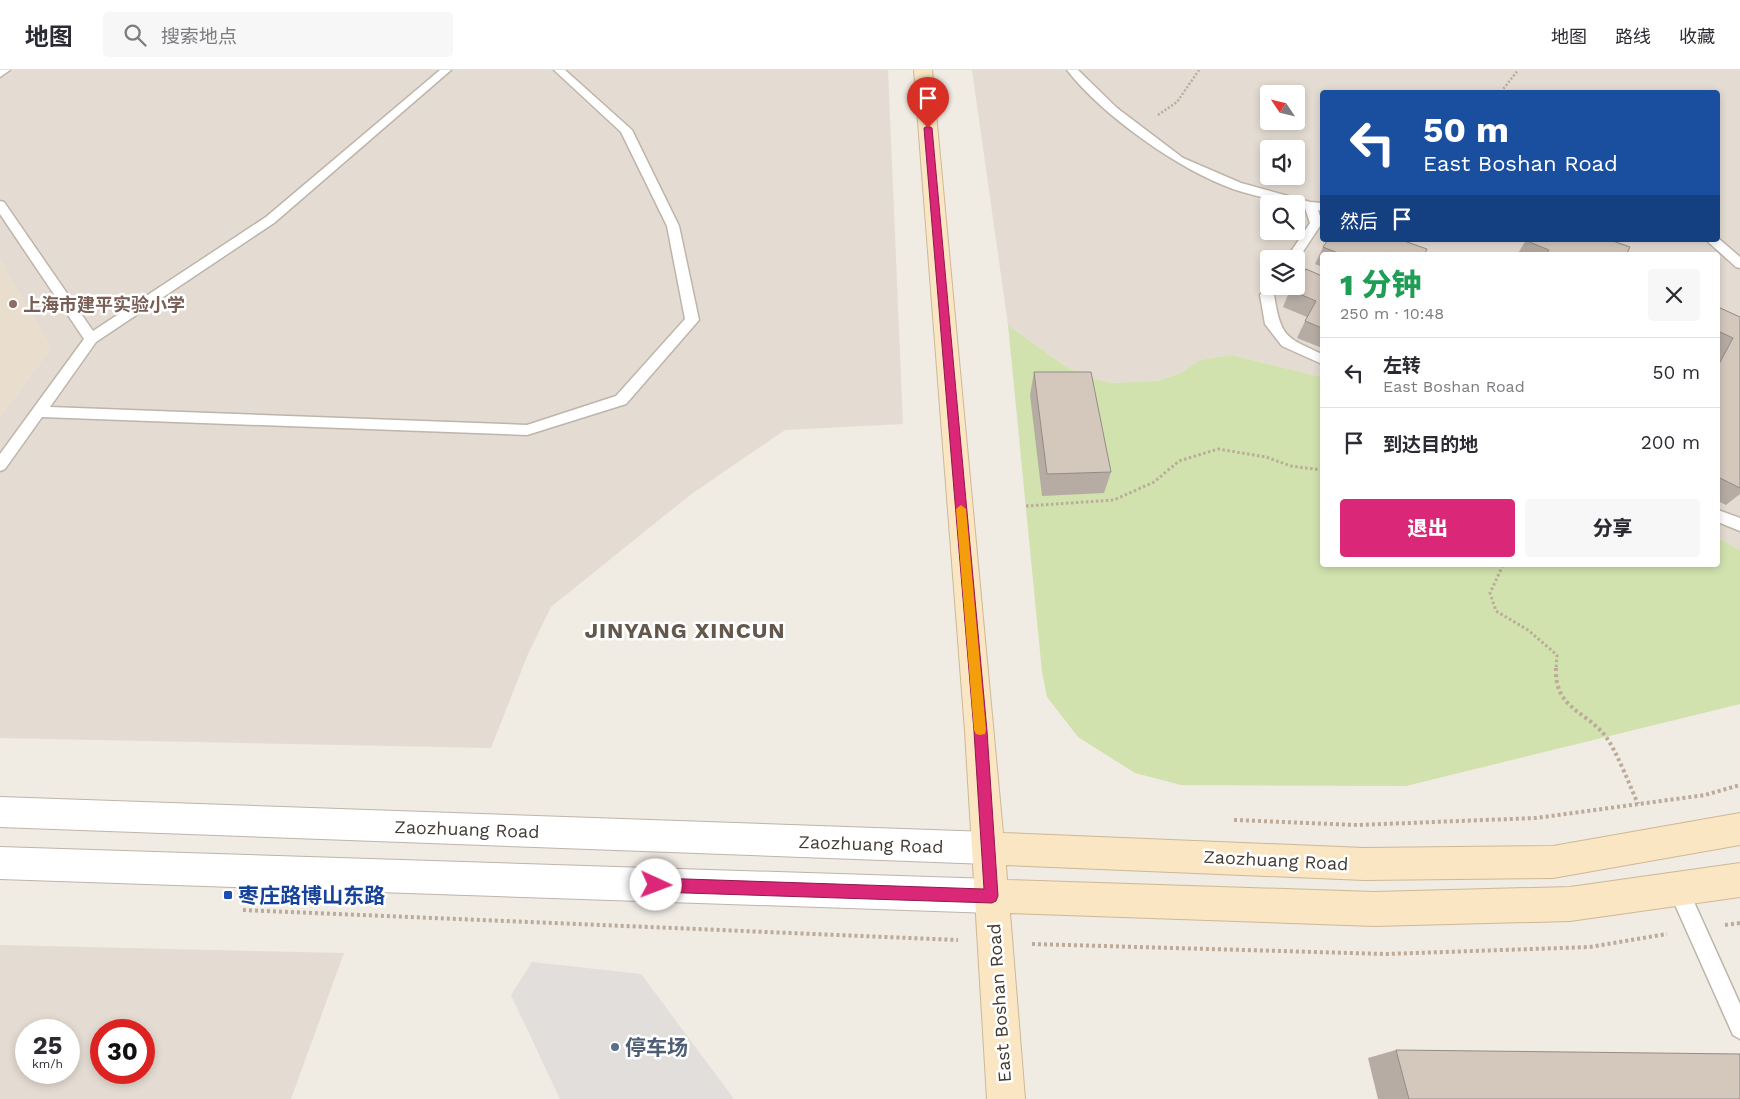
<!DOCTYPE html>
<html lang="zh">
<meta charset="utf-8">
<style>
body{margin:0;font-family:"Work Sans","Noto Sans SC",sans-serif;background:#f7f7f7;color:#2b2b33;height:100vh;display:flex;flex-direction:column;font-size:19px;white-space:nowrap}
*{box-sizing:border-box;margin:0}
p{font-size:16px;color:#7c7c81}
.icon{flex:none;width:28px;height:28px;fill:none;stroke:currentColor;stroke-width:2;stroke-linecap:round;stroke-linejoin:round}
.map{position:relative;flex:1;overflow:hidden}
.panel{position:absolute;left:1320px;top:182px;width:400px;height:315px;display:flex;flex-direction:column;background:#fff;border-radius:5px;box-shadow:0 2px 8px #0003}
.panel>*{flex:none}
.banner{position:absolute;left:1320px;top:20px;width:400px;height:152px;border-radius:5px;box-shadow:0 2px 8px #0003;background:#1a4fa0;color:#fff;overflow:hidden}
.needle{width:32px;rotate:305deg}
.buttons{position:absolute;left:1260px;top:15px;display:grid;gap:10px}
.buttons a{display:grid;place-items:center;width:45px;height:45px;border-radius:5px;background:#fff;box-shadow:0 2px 8px #0003;font-size:25px}
.speed{position:absolute;left:15px;top:949px;display:flex;gap:10px;font-size:25px;font-weight:700;text-align:center}
.speed>*{display:grid;place-content:center;width:65px;height:65px;border-radius:50%;background:#fff;box-shadow:0 2px 8px #0003;line-height:1}
.speed small{font-size:12px;font-weight:400}
.speed .limit{border:8px solid #d22;background:#fff;color:#111}
.pin{position:absolute;display:grid;place-items:center;width:42px;height:42px;color:#fff;margin:-51px -21px;border-radius:50% 50% 50% 0;rotate:-45deg;box-shadow:0 0 5px #0007}
.pin .icon{rotate:45deg}
.me{position:absolute;width:55px;margin:-28px;rotate:92deg;stroke-linejoin:round;filter:drop-shadow(0 0 4px #0008)}
.turn{display:flex;align-items:center;gap:18px;height:105px;padding:0 20px;font-size:22px}
.turn .icon{width:65px;height:65px;stroke-width:2.5}
.turn b{display:block;font-size:35px;line-height:42px}
.then{display:flex;align-items:center;height:48px;padding:0 20px;background:#0003;gap:10px;font-size:19px}
.round{display:grid;place-items:center;flex:none;width:52px;height:52px;border-radius:5px;background:#f7f7f7}
.overview{display:flex;align-items:center;justify-content:space-between;height:85px;padding:0 20px}
h1{font-size:30px;font-weight:800;line-height:38px;color:#1e9e55}
.primary-button{display:flex;gap:10px;margin-top:auto;padding:10px 20px}
.primary-button a{flex:1;height:58px;border-radius:5px;background:#db2777;color:#fff;font-size:20px;font-weight:800;line-height:58px;text-align:center}
.primary-button a+a{background:#f7f7f7;color:#2b2b33}
ul{padding:0;list-style:none}
li{display:flex;align-items:center;gap:15px;height:70px;padding:0 20px;border-top:1px solid #e1e1e2}
li div{flex:1}
li b{display:block;font-size:19px}
li em{font-style:normal}
header{display:flex;align-items:center;gap:30px;box-sizing:border-box;height:70px;padding:0 25px;background:#fff;border-bottom:1px solid #e1e1e2}
header strong{font-size:24px}
nav{display:flex;gap:28px;margin-inline-start:auto;font-size:18px}
.search{width:350px;height:45px;background:#f7f7f7;display:flex;align-items:center;gap:12px;box-sizing:border-box;padding:0 18px;border-radius:5px;color:#7c7c81;font-size:19px}
.map>svg:first-child{display:block}
.residential{fill:#e4dcd2;fill-rule:evenodd}
.education{fill:#e9dece}
.green{fill:#d1e2ae}
.parking{fill:#e1dedc}
.lines{fill:none;stroke-linecap:round;stroke-linejoin:round}
.lane-casing{stroke:#beb4aa;stroke-width:3}
.street-casing{stroke:#beb4aa;stroke-width:2}
.secondary-casing{stroke:#ceb896;stroke-width:2}
.path-far2{stroke:#bcab99;stroke-width:2.5;stroke-dasharray:2 2;stroke-linecap:butt}
.path-far1{stroke:#bcab99;stroke-width:3;stroke-dasharray:2.5 2.5;stroke-linecap:butt}
.path{stroke:#bcab99;stroke-width:4;stroke-dasharray:3 3;stroke-linecap:butt}
.lane{fill:#fff;fill-rule:evenodd}
.street{fill:#fff;fill-rule:evenodd}
.secondary{fill:#fae6c3;fill-rule:evenodd}
.wall{fill:#b6aca3}
.building{fill:#d4c8bd;stroke:#948c84}
.route{fill:#db2777;stroke:#8e194d}
.slow{fill:#f59e0b}
.education-dot{fill:#8d6e63;stroke:#fff;stroke-width:2}
.transit-dot{fill:#1a4fb4;stroke:#fff;stroke-width:2}
.service-dot{fill:#5c6f8a;stroke:#fff;stroke-width:2}
.labels{text-anchor:middle;dominant-baseline:central;stroke-width:5;stroke-linejoin:round;paint-order:stroke}
.education-label{font-size:18px;font-weight:bold;fill:#785e54;stroke:#fff;text-anchor:start}
.street-label{font-size:18px;fill:#423b34;stroke:#fff}
.near-transit-label{font-size:21px;font-weight:bold;fill:#164399;stroke:#fff;text-anchor:start}
.near-service-label{font-size:21px;font-weight:bold;fill:#4e5e75;stroke:#fff;text-anchor:start}
.district-label{font-size:22px;font-weight:bold;letter-spacing:1px;fill:#64574c;stroke:#fff}
</style>
<header>
<strong>地图</strong>
<div class="search"><svg class="icon" aria-label="search" viewBox="0 0 24 24"><circle cx="10" cy="10" r="6"/><path d="M15 15l6 6"/></svg>搜索地点</div>
<nav><a>地图</a><a>路线</a><a>收藏</a></nav>
</header>
<div class="map">
<svg width="1740" height="1029" viewBox="0 0 1740 1029">
<rect width="100%" height="100%" fill="#f0ebe3"/>
<!-- residential -->
<path class="residential" d="M 0,0 L 888,0 L 903,354 L 785,360 L 690,425 L 551,537 L 528,584 L 491,678 L 0,668 L 0,347 L 51,278 L 0,190 Z
M 972,0 L 1740,0 L 1740,480 L 1718,468 L 1718,185 L 1322,185 L 1322,307 L 1231,285 L 1200,290 L 1181,303 L 1155,311 L 1113,313 L 1090,308 L 1065,296 L 1008,255 ZM 1322,22 L 1718,22 L 1718,170 L 1322,170 ZM 1269,24 L 1296,24 L 1296,51 L 1269,51 ZM 1269,79 L 1296,79 L 1296,106 L 1269,106 ZM 1269,134 L 1296,134 L 1296,161 L 1269,161 ZM 1269,189 L 1296,189 L 1296,216 L 1269,216 Z
M 0,875 L 344,883 L 291,1029 L 0,1029 ZM 26,960 L 69,960 L 69,1002 L 26,1002 ZM 101,960 L 144,960 L 144,1002 L 101,1002 Z"/>
<!-- education -->
<path class="education" d="M 0,190 L 51,278 L 0,347 Z"/>
<!-- green -->
<path class="green" d="M 1008,255 L 1065,296 L 1090,308 L 1113,313 L 1156,311 L 1181,303 L 1200,290 L 1231,285 L 1322,307 L 1322,495 L 1718,495 L 1718,468 L 1740,480 L 1740,634 L 1406,716 L 1181,715 L 1135,703 L 1078,667 L 1047,627 L 1042,602 Z"/>
<!-- parking -->
<path class="parking" d="M 532,892 L 641,904 L 734,1029 L 560,1029 L 511,925 Z"/>
<g class="lines">
<defs>
<path id="lane" d="M 0,0 L 10,0 L 0,7 Z
M 440,0 L 451,0 L 274,153 L 96,272 L 50,337 L 527,355 L 616,326 L 685,249 L 667,156 L 621,62 L 554,0 L 565,0 L 632,60 L 679,156 L 699,250 L 626,334 L 527,365 L 42,347 L 5,399 L 0,401 L 0,384 L 84,269 L 0,144 L 0,131 L 4,132 L 93,261 L 266,147 Z
M 1067,0 L 1078,0 L 1117,38 L 1183,88 L 1241,113 L 1310,132 L 1322,133 L 1322,141 L 1318,140 L 1322,153 L 1296,192 L 1296,189 L 1286,189 L 1310,153 L 1305,138 L 1296,136 L 1296,134 L 1288,134 C 1270,129 1251,125 1233,119 C 1178,99 1103,46 1067,0 Z
M 1718,168 L 1740,187 L 1740,198 L 1736,197 L 1706,170 L 1718,170 Z
M 1269,213 L 1269,216 L 1279,216 L 1274,225 C 1281,267 1285,267 1322,284 L 1322,294 L 1282,276 L 1265,254 L 1260,225 Z
M 1718,440 L 1740,448 L 1740,461 L 1718,452 Z
M 1678,809 L 1685,812 L 1740,934 L 1740,969 L 1733,965 L 1668,819 L 1671,812 Z"/>
<path id="street" d="M 0,727 L 988,762 L 999,767 L 1004,778 L 999,789 L 988,794 L 0,757 Z
M 0,777 L 992,809 L 1004,814 L 1009,826 L 1004,838 L 992,843 L 0,809 Z"/>
<path id="secondary" d="M 914,0 L 932,0 L 1003,763 L 1364,778 L 1553,776 L 1740,743 L 1740,775 L 1553,808 L 1364,810 L 1006,795 L 1007,810 L 1374,822 L 1570,817 L 1740,793 L 1740,827 L 1570,851 L 1374,856 L 1010,843 L 1025,1029 L 987,1029 L 965,661 Z"/>
</defs>
<!-- lane casing -->
<use href="#lane" class="lane-casing"/>
<!-- street casing -->
<use href="#street" class="street-casing"/>
<!-- secondary casing -->
<use href="#secondary" class="secondary-casing"/>
<!-- path-far2 -->
<path class="path-far2" d="M 1501,22 L 1518,0
M 1158,45 L 1177,32 L 1199,0"/>
<!-- path-far1 -->
<path class="path-far1" d="M 1026,436 L 1114,430 L 1154,412 L 1179,391 L 1218,379 L 1266,387 L 1291,396 L 1322,400
M 1503,495 L 1490,523 L 1496,541 L 1528,560 L 1557,585 L 1556,600"/>
<!-- path -->
<path class="path" d="M 1556,598 C 1554,639 1587,641 1606,667 C 1617,682 1630,716 1638,734
M 1234,750 L 1357,755 L 1536,748 L 1705,725 L 1740,715
M 243,840 L 958,870
M 1725,855 L 1740,853
M 1032,874 L 1386,884 L 1590,877 L 1667,864"/>
<!-- lane -->
<use href="#lane" class="lane"/>
<!-- street -->
<use href="#street" class="street"/>
<!-- secondary -->
<use href="#secondary" class="secondary"/>
</g>
<!-- wall -->
<path class="wall" d="M 1526,170 L 1610,170 L 1626,185 L 1517,185 Z
M 1323,177 L 1424,185 L 1322,185 L 1322,197 L 1315,194 Z
M 1322,206 L 1322,278 L 1297,268 L 1307,247 L 1283,237 L 1290,220 Z
M 1718,237 L 1740,247 L 1740,424 L 1726,435 L 1718,431 Z
M 1034,302 L 1111,402 L 1104,423 L 1042,426 L 1030,325 Z
M 1396,980 L 1740,1029 L 1378,1029 L 1368,988 Z"/>
<!-- building -->
<path class="building" d="M 1328,170 L 1401,170 L 1427,179 L 1424,185 L 1343,185 L 1323,177 Z
M 1528,170 L 1610,170 L 1630,177 L 1626,185 L 1546,185 L 1549,180 L 1527,171 Z
M 1306,199 L 1322,206 L 1322,258 L 1305,251 L 1316,231 L 1290,220 L 1293,216 L 1296,216 L 1296,212 Z
M 1718,237 L 1740,247 L 1740,418 L 1718,407 L 1718,293 L 1719,294 L 1733,268 L 1718,261 Z
M 1034,302 L 1091,302 L 1111,402 L 1047,404 Z
M 1396,980 L 1740,984 L 1740,1029 L 1409,1029 Z"/>
<!-- route -->
<path class="route" d="M 928,56 L 932,58 L 987,661 L 998,826 L 996,831 L 992,833 L 656,822 L 651,820 L 649,815 L 651,810 L 656,808 L 984,819 L 974,661 L 924,58 Z"/>
<!-- slow -->
<path class="slow" d="M 961,435 L 966,439 L 986,660 L 985,664 L 980,665 L 976,664 L 974,660 L 956,439 Z"/>
<!-- markers -->
<circle class="education-dot" cx="13" cy="234" r="5"/>
<rect class="transit-dot" x="223" y="820" width="10" height="10" rx="2.5"/>
<circle class="service-dot" cx="615" cy="977" r="5"/>
<g class="labels">
<!-- education labels -->
<g class="education-label">
<text x="23" y="234">上海市建平实验小学</text>
</g>
<!-- street labels -->
<g class="street-label">
<text transform="translate(467 759) rotate(2)">Zaozhuang Road</text>
<text transform="translate(871 774) rotate(2)">Zaozhuang Road</text>
<text transform="translate(1276 790) rotate(3)">Zaozhuang Road</text>
<text transform="translate(999 933) rotate(-94)">East Boshan Road</text>
</g>
<!-- near-transit labels -->
<g class="near-transit-label">
<text x="238" y="825">枣庄路博山东路</text>
</g>
<!-- near-service labels -->
<g class="near-service-label">
<text x="625" y="977">停车场</text>
</g>
<!-- district labels -->
<g class="district-label">
<text x="685" y="560">JINYANG XINCUN</text>
</g>
</g>
</svg>
<div class="buttons">
<a><svg class="needle" viewBox="-14 -14 28 28"><path d="M0-13l5 13h-10z" fill="#e53935"/><path d="M0 13l5-13h-10z" fill="#7c7c81"/></svg></a>
<a><svg class="icon" aria-label="sound" viewBox="0 0 24 24"><path d="M4 9h4l5-4v14l-5-4H4zM17 9q2 3 0 6"/></svg></a>
<a><svg class="icon" aria-label="search" viewBox="0 0 24 24"><circle cx="10" cy="10" r="6"/><path d="M15 15l6 6"/></svg></a>
<a><svg class="icon" aria-label="layers" viewBox="0 0 24 24"><path d="M12 4l9 5-9 5-9-5zM3 14l9 5 9-5"/></svg></a>
</div>
<div class="speed"><div>25<small>km/h</small></div><div class="limit">30</div></div>
<div class="pin" style="left:928px;top:58px;background:#d93025"><svg class="icon" aria-label="arrive" viewBox="0 0 24 24"><path d="M6 21V4h12l-3 4 3 4H6"/></svg></div>
<svg class="me" style="left:656px;top:815px" viewBox="-20 -20 40 40"><circle r="19" fill="#fff"/><path d="M0-13L10 11 0 6-10 11z" fill="#db2777"/></svg>
<div class="banner">
<div class="turn"><svg class="icon" aria-label="left" viewBox="0 0 24 24"><path d="M17 20v-9H6M10 6l-5 5 5 5"/></svg><div><b>50 m</b>East Boshan Road</div></div>
<div class="then">然后<svg class="icon" aria-label="arrive" viewBox="0 0 24 24"><path d="M6 21V4h12l-3 4 3 4H6"/></svg></div>
</div>
<section class="panel">
<div class="overview"><div><h1>1 分钟</h1><p>250 m · 10:48</p></div><a class="round"><svg class="icon" aria-label="close" viewBox="0 0 24 24"><path d="M6 6l12 12M18 6L6 18"/></svg></a></div>
<ul>
<li><svg class="icon" aria-label="left" viewBox="0 0 24 24"><path d="M17 20v-9H6M10 6l-5 5 5 5"/></svg><div><b>左转</b><p>East Boshan Road</p></div><em>50 m</em></li>
<li><svg class="icon" aria-label="arrive" viewBox="0 0 24 24"><path d="M6 21V4h12l-3 4 3 4H6"/></svg><div><b>到达目的地</b></div><em>200 m</em></li>
</ul>
<div class="primary-button"><a>退出</a><a>分享</a></div>
</section>
</div>
